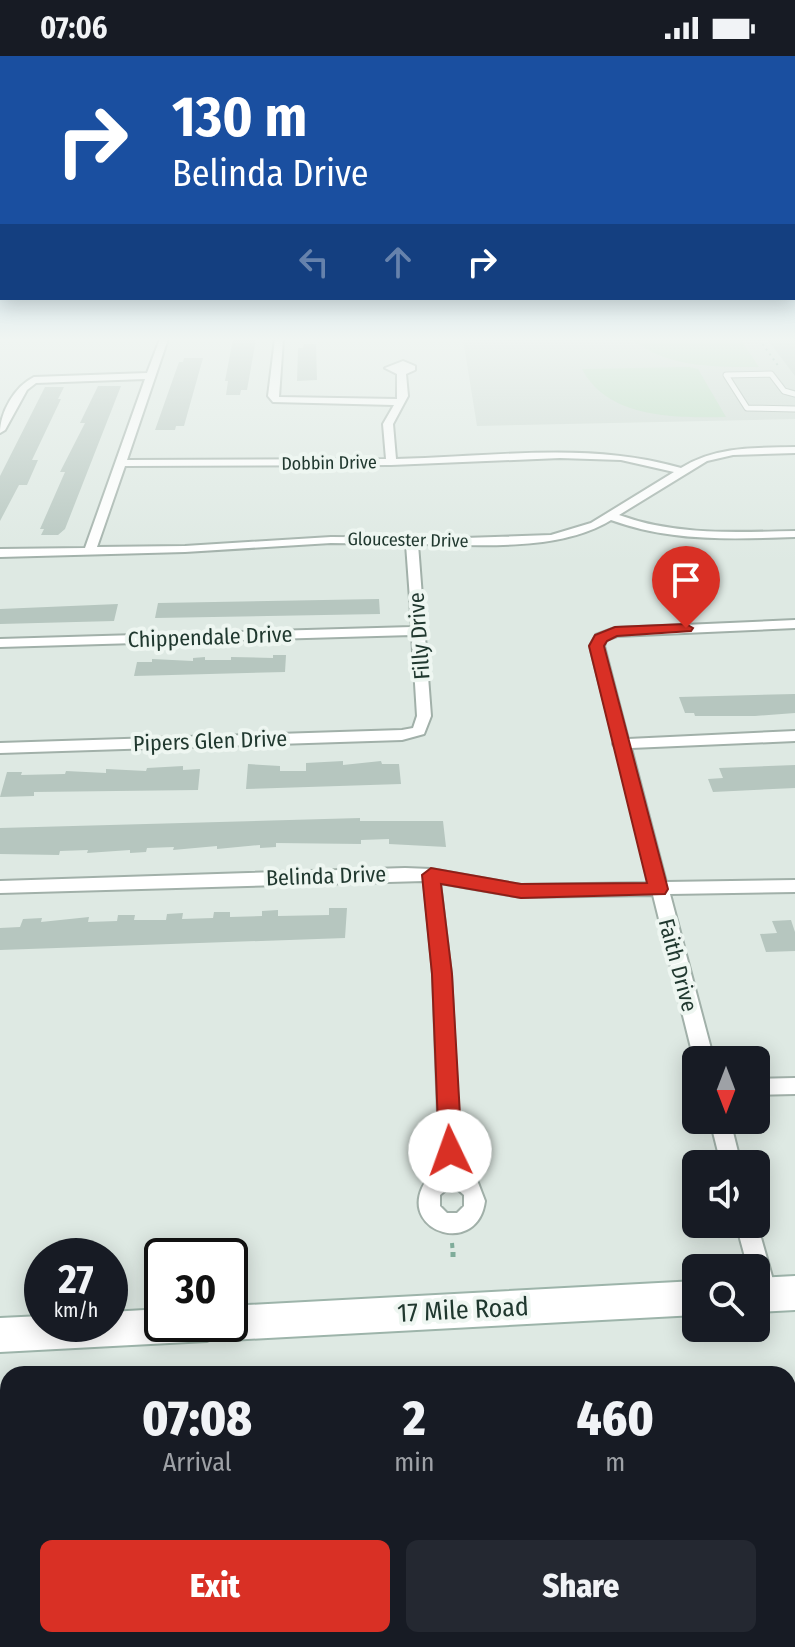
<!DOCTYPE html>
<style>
body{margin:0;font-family:"Fira Sans Condensed",sans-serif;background:#242831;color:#f1f3f6;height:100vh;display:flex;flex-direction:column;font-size:30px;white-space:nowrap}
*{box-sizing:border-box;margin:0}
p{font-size:26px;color:#9ea1a6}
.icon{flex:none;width:44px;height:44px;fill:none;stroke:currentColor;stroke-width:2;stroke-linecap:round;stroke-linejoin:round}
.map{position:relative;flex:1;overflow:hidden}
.side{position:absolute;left:0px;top:1310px;width:796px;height:282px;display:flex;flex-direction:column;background:#171b24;border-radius:24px 24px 0 0;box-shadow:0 4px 20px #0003}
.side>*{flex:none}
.guide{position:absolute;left:0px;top:0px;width:796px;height:244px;box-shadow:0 4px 20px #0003;background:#1a4fa0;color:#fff;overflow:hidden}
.needle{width:52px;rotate:180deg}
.controls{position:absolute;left:682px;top:990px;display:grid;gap:16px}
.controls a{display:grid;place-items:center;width:88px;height:88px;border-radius:12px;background:#171b24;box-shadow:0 4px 20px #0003;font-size:40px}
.speed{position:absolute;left:24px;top:1182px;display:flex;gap:16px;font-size:40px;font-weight:700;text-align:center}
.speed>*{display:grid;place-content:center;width:104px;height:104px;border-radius:50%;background:#171b24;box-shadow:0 4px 20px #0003;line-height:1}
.speed small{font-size:20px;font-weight:400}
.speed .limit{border:4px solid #111;border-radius:12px;background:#fff;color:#111}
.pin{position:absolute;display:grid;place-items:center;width:68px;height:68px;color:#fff;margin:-82px -34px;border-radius:50% 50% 50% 0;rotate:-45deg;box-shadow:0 0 8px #0007}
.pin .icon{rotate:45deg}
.me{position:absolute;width:88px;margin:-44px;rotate:357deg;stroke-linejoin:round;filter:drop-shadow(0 0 6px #0008)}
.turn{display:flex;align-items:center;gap:28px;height:168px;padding:0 40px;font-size:36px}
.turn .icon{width:104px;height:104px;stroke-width:2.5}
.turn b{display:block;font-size:56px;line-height:68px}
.lanes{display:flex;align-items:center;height:76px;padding:0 40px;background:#0003;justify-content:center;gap:40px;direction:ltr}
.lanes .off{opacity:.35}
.eta{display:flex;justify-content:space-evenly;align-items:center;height:136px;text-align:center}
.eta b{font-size:48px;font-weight:800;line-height:56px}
.cta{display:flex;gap:16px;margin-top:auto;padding:16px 40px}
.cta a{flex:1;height:92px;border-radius:12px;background:#d93025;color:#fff;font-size:32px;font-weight:800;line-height:92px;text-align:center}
.cta a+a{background:#242831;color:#f1f3f6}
.status{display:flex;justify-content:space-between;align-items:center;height:56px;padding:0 40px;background:#171b24;direction:ltr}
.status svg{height:22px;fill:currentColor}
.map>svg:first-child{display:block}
.built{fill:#ccd9d2}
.green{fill:#b7dabe}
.building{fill:#b6c6bf}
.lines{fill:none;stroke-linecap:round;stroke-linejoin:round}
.lane-casing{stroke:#a1b0a9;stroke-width:7}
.street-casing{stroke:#a1b0a9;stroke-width:4}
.secondary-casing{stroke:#9db4aa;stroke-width:4}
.path-far2{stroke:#7fac9a;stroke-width:2;stroke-dasharray:2 4;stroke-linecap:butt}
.path-far1{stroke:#7fac9a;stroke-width:4;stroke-dasharray:5 7;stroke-linecap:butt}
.path{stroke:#7fac9a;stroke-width:5;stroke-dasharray:6 9;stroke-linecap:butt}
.lane{stroke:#fff;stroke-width:5}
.street{fill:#fff;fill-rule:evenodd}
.secondary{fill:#fff;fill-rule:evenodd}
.route{fill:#d93025;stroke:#8d1f18;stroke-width:2}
.labels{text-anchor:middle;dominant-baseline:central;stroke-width:8;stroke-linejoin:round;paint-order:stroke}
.far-street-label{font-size:18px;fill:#20382f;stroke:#eef6f1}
.street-label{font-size:22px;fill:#20382f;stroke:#eef6f1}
.near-street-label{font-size:26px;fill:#20382f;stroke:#eef6f1}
</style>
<div class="status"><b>07:06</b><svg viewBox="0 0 49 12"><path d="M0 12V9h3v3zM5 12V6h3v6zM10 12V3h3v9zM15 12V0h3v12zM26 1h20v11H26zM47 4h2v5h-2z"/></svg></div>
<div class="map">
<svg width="795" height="1591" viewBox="0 0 795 1591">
<rect width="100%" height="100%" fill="#dee9e3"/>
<!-- built -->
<path class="built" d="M 463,283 L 795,283 L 795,363 L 477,370 Z"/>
<!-- green -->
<path class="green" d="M 632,283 L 740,283 L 759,311 C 717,311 666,312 632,283 Z
M 689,311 L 698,313 L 726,361 C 677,362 608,363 582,313 Z"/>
<!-- building -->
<path class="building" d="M 233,283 L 256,283 L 247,334 L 241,334 L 240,339 L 226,339 L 228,325 L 225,325 Z
M 767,283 L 795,283 L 795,320 Z
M 304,288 L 316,288 L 317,324 L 297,325 L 298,292 L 303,292 Z
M 184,302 L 203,302 L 184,370 L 176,370 L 175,374 L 155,374 L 179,306 L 183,306 Z
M 98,330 L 121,330 L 65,473 L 58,479 L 41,479 L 44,473 L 40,473 L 65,416 L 60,416 L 85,367 L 80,367 Z
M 45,331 L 64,331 L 58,343 L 61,343 L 32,404 L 38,404 L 27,429 L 19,429 L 0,465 L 0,420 Z
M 379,543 L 380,558 L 155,562 L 158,547 Z
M 118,548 L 114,565 L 0,568 L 0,553 Z
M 273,599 L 286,599 L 285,616 L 134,620 L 137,606 L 152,606 L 152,603 L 193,605 L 193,602 L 205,601 L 205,604 L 231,604 L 231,601 L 273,602 Z
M 795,638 L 795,657 L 755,660 L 695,660 L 694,657 L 685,657 L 679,641 Z
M 343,705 L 343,709 L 381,705 L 382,708 L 399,708 L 401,728 L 246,733 L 248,708 L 280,710 L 280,715 L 306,715 L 306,707 Z
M 795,709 L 795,732 L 713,736 L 708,723 L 723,722 L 719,712 Z
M 183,710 L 183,714 L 200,713 L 198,734 L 34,736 L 34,740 L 0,741 L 7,716 L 22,716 L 21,719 L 65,718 L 66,715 L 106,717 L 106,713 L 146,715 L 147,712 Z
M 360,762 L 360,765 L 443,765 L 446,791 L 389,788 L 389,783 L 361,784 L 361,788 L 276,787 L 276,791 L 260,792 L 260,789 L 217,793 L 217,790 L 173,794 L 174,791 L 147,792 L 146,796 L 130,797 L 130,794 L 87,797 L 88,794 L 60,795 L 59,799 L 0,798 L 0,772 Z
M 329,852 L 347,852 L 345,882 L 0,894 L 0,872 L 20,871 L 23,863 L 42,862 L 41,866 L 89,861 L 88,866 L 117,865 L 118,859 L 135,859 L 134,864 L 166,864 L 167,858 L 183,857 L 182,863 L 213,862 L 214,856 L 230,856 L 230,861 L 262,860 L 262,855 L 278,854 L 278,860 L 329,859 Z
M 791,864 L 795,876 L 795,895 L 766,896 L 760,878 L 777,877 L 772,865 Z"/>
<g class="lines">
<defs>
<path id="lane" d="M 795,338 L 784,335 L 771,318 L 726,319 L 747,352 L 795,353"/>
<path id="street" d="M 160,283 L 168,283 L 127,404 L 386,403 L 383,368 L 394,349 L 273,346 L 268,340 L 275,283 L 283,283 L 279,341 L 397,343 L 397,318 L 385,312 L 403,305 L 415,310 L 415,314 L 406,318 L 408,340 L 393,368 L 396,403 C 492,401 588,385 681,412 C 716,390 755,392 795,391 L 795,397 L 733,399 L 707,405 L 619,459 C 676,480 735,476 795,475 L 795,481 C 732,483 671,486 611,464 C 559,496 478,489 418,488 L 431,660 L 424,678 L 402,684 L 0,697 L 0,687 L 402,674 L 413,672 L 417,660 L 412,579 L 0,591 L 0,583 L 412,571 L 406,488 L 331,487 L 185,496 L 0,501 L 0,493 L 85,492 L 145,323 L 36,327 L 27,334 L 5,374 L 0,377 C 0,356 15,330 34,321 L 147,317 ZM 560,402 L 621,404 L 674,416 L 591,467 L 551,479 L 464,482 L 331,481 L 185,490 L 97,491 L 125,410 L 391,409 Z
M 795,564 L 795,572 L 617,580 L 606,584 L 604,590 L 628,683 L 795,675 L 795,685 L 631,692 L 666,826 L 795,824 L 795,836 L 670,838 L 714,1004 L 696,1004 L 696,1007 L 694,1004 L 653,839 L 521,841 L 440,827 L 451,918 L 461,1114 L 477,1124 L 485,1145 C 478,1200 402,1177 422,1132 C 426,1123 431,1119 440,1115 L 433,918 L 424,825 L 0,837 L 0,825 L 405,812 L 431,813 L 521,829 L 650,827 L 616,692 L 613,688 L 614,685 L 590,590 L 596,579 L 615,572 ZM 448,1132 L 456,1132 L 464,1139 L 464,1150 L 457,1157 L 447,1157 L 440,1150 L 440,1139 Z
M 795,1022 L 795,1038 L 756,1039 L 756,1023 Z
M 710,1064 L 730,1064 L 741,1108 L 721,1108 Z
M 756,1164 L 777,1238 L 774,1246 L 766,1249 L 758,1246 L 756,1212 L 748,1212 L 736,1168 L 756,1168 Z
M 8,1538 L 8,1564 L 0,1565 L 0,1539 Z
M 242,1584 L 270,1584 L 272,1591 L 244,1591 Z"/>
<path id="secondary" d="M 795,1220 L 795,1254 L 756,1256 L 756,1222 Z
M 696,1225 L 696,1259 L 230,1284 L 219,1280 L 207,1285 L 0,1296 L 0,1262 L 42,1260 L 42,1268 L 110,1268 L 110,1256 L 162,1253 L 162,1268 L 230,1268 L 230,1250 Z"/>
</defs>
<!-- lane casing -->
<use href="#lane" class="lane-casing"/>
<!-- street casing -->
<use href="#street" class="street-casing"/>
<!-- secondary casing -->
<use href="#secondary" class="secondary-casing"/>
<!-- path-far2 -->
<path class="path-far2" d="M 759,283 L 779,311"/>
<!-- path-far1 -->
<path class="path-far1" d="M 452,1187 L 453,1198"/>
<!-- path -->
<path class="path" d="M 453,1196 L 453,1201"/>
<!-- lane -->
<use href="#lane" class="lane"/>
<!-- street -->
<use href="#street" class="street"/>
<!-- secondary -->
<use href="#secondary" class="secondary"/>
</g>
<!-- sky -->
<linearGradient id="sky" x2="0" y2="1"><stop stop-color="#81bcdd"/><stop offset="0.56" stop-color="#f0f5f2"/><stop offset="1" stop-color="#f0f5f2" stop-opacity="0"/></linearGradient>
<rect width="795" height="506" fill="url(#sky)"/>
<!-- route -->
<path class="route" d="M 686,568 L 693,572 L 691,575 L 617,580 L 607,585 L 604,590 L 668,833 L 665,838 L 521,842 L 441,828 L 452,918 L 462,1095 L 458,1102 L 450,1105 L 442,1102 L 439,1095 L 432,918 L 422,819 L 431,812 L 521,828 L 647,827 L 589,590 L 595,579 L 615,571 Z"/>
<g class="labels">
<!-- far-street labels -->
<g class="far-street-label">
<text transform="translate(329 407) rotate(-1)">Dobbin Drive</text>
<text transform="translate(408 484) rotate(1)">Gloucester Drive</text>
</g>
<!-- street labels -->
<g class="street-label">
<text transform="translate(419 580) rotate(-94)">Filly Drive</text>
<text transform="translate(210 581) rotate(-2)">Chippendale Drive</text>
<text transform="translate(210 685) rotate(-2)">Pipers Glen Drive</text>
<text transform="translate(326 820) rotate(-2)">Belinda Drive</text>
<text transform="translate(678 909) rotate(75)">Faith Drive</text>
</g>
<!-- near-street labels -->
<g class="near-street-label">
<text transform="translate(463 1254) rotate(-3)">17 Mile Road</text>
</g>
</g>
</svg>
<div class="controls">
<a><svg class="needle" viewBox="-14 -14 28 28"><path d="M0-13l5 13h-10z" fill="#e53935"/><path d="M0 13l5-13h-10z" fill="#9ea1a6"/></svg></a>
<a><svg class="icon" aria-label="sound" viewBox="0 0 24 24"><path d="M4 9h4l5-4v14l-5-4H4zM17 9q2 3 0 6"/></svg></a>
<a><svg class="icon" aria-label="search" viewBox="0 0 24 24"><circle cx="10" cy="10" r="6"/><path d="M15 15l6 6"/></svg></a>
</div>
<div class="speed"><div>27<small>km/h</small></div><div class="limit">30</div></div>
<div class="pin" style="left:686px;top:572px;background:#d93025"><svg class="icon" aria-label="arrive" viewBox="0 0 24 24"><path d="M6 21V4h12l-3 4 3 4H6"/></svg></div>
<svg class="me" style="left:450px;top:1095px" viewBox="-20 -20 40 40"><circle r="19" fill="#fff"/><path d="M0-13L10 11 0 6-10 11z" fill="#d93025"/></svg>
<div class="guide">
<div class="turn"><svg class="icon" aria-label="right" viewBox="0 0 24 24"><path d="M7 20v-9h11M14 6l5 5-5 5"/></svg><div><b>130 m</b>Belinda Drive</div></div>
<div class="lanes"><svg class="icon off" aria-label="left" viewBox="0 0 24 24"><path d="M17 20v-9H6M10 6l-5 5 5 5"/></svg><svg class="icon off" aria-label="ahead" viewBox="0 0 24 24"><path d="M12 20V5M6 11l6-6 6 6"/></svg><svg class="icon" aria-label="right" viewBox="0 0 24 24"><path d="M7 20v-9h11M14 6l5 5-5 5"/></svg></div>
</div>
<section class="side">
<div class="eta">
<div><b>07:08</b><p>Arrival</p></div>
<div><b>2</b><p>min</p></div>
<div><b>460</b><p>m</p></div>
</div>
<div class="cta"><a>Exit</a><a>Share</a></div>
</section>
</div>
